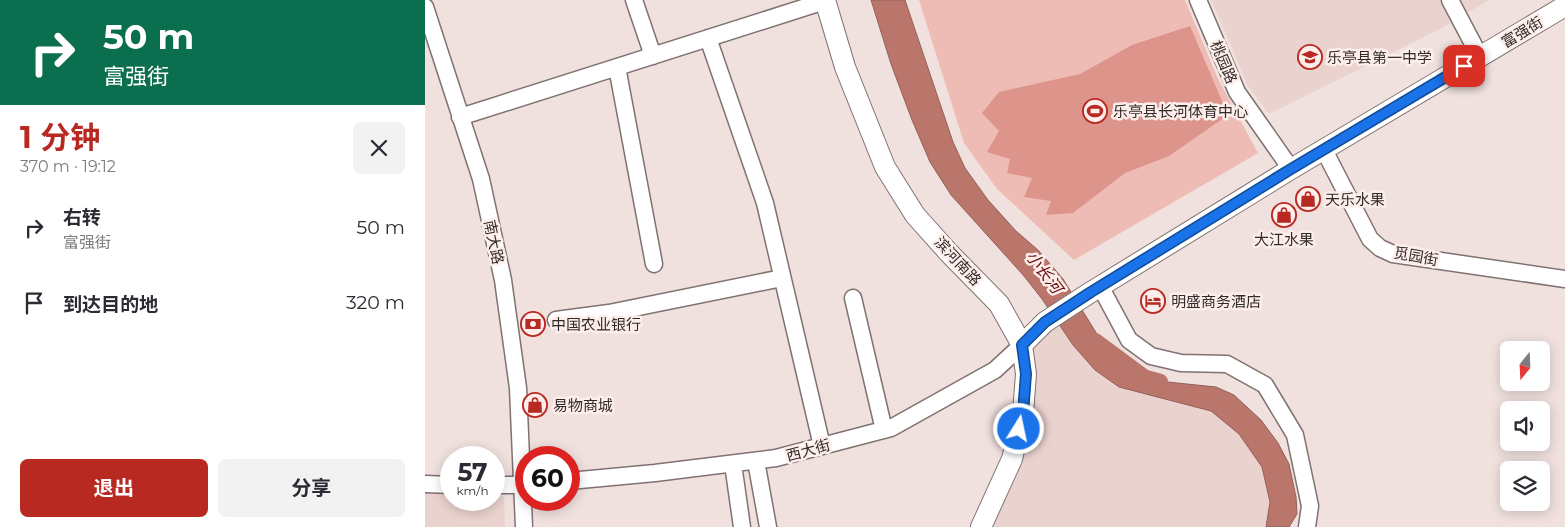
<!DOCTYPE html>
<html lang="zh">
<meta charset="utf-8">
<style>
body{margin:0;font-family:Montserrat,"Noto Sans SC",sans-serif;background:#f2f2f3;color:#2b2b33;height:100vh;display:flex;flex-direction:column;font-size:19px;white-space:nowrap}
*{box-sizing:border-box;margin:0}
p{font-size:16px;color:#7c7c81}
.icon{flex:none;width:28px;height:28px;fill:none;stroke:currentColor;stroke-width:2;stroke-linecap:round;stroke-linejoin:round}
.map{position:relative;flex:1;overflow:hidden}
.drawer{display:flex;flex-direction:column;background:#fff;width:425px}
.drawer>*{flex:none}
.top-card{background:#0b6e4f;color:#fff;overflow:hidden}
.needle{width:32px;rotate:198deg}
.tools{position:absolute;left:1075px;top:341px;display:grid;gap:10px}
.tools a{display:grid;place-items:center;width:50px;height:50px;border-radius:8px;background:#fff;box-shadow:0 2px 12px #0003;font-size:25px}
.speed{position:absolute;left:15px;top:446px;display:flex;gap:10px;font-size:25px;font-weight:700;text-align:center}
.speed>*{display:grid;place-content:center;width:65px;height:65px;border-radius:50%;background:#fff;box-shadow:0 2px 12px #0003;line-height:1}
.speed small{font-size:12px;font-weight:400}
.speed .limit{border:8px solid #d22;background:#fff;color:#111}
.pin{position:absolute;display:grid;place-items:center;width:42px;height:42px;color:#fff;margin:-21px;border-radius:10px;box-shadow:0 2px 8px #0006}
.me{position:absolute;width:55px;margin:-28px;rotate:10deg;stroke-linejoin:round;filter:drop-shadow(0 0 4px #0008)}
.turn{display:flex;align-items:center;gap:18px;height:105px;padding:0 20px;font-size:22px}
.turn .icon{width:65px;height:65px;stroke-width:2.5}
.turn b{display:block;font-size:35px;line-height:42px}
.round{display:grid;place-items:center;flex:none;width:52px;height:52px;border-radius:8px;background:#f2f2f3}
.overview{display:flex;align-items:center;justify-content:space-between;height:85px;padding:0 20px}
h1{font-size:30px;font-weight:700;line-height:38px;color:#b82922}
.button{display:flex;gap:10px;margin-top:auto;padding:10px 20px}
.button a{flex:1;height:58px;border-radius:8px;background:#b82922;color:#fff;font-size:20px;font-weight:700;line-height:58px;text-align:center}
.button a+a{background:#f2f2f3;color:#2b2b33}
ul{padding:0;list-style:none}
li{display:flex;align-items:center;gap:15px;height:75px;padding:0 20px}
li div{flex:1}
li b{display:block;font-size:19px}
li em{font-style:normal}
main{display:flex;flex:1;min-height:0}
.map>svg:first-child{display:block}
.built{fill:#ead3cf}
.green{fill:#eebcb5}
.water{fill:#bb766c;stroke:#926058}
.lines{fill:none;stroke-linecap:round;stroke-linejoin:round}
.river{stroke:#bb766c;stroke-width:19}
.building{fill:#dd948a}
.minor-casing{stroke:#7f7270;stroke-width:19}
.major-casing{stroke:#7f7270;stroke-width:22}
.minor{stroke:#fff;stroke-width:16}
.major{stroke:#fff;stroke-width:20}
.route-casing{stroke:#114b97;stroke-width:12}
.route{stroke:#1a73e8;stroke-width:9}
.labels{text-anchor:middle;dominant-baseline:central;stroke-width:5;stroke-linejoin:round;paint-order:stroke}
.street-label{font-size:15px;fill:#312b2a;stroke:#fdeeeb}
.poi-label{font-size:15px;fill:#312b2a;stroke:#fdeeeb;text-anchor:start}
.water-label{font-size:16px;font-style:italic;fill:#640d0b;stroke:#fdeeeb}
</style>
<main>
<section class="drawer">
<div class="top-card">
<div class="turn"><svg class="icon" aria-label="right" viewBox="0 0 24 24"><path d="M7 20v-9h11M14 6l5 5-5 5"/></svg><div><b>50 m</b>富强街</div></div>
</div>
<div class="overview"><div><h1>1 分钟</h1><p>370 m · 19:12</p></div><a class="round"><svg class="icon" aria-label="close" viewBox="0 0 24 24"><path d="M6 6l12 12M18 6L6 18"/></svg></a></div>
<ul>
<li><svg class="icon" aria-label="right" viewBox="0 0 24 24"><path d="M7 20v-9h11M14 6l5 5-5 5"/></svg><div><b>右转</b><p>富强街</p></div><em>50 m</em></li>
<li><svg class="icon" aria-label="arrive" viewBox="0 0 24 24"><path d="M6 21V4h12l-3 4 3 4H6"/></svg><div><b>到达目的地</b></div><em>320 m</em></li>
</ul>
<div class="button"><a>退出</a><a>分享</a></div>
</section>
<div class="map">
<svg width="1140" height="527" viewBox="0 0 1140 527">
<rect width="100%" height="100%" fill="#f0e1de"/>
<!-- built -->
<path class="built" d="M 786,0 L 1064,0 L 1017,28 L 844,114 L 823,86 Z
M 631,320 L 748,400 L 786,411 L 814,434 L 837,467 L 845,502 L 841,527 L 564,527 L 605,349 Z
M 0,490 L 26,491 L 26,500 L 69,500 L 69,491 L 79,497 L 80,527 L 0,527 Z"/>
<!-- green -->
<path class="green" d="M 494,0 L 760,0 L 793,79 L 833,153 L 649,260 L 572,189 L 539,143 Z"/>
<!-- water -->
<path class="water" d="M 446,0 L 480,0 L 528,142 L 540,168 L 563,200 L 591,231 L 613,250 L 638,279 L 675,339 L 693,362 L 712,373 L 733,381 L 791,387 L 809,395 L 836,420 L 853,443 L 864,464 L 871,497 L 872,514 L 864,527 L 841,527 L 845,502 L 837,467 L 814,434 L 786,411 L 694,387 L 670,370 L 648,345 L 617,299 L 599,276 L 526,195 L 505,162 L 487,120 L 466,64 Z"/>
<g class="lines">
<!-- river -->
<path class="river" d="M 669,342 L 719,379 L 734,383"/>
</g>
<!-- building -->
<path class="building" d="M 765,26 L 803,115 L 744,156 L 700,173 L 648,213 L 621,215 L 626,201 L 599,197 L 607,178 L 582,173 L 585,159 L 562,152 L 574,131 L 557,113 L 574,92 L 655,74 L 707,45 Z"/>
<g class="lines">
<defs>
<path id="minor" d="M 209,0 L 228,56
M 773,0 L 812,92 L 866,169
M 1025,0 L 1055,57
M 0,7 L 56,179 L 78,280 L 93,388 L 99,527
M 283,38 L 340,203 L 397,446
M 192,67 L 229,264
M 35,117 L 400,1
M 899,150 L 945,239 L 955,248 L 968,254 L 1140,279
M 675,286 L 704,340 L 726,356 L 756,363 L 802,364 L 840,385 L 870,435 L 885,506 L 882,527
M 428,298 L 459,430
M 131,320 L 184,313 L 357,278
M 331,461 L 343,527
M 308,464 L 317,527
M 144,481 L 230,473 L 351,458 L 466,428 L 570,370 L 597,345
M 0,484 L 26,485
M 69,485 L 101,485"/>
<path id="major" d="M 400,0 L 420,67 L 460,167 L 490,215 L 524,253 L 574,304 L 597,345 L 601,374 L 598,413 L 587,459 L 556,527
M 597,345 L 620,322 L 666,292 L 866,169 L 1140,6"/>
</defs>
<!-- minor casing -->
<use href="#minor" class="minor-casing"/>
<!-- major casing -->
<use href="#major" class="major-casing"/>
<!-- minor -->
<use href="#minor" class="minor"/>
<!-- major -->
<use href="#major" class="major"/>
</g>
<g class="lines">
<defs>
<path id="route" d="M 594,429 L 598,413 L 601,374 L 597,345 L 620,322 L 666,292 L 866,169 L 1039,66"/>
</defs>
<!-- route casing -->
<use href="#route" class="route-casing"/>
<!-- route -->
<use href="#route" class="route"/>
</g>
<!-- icons -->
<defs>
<symbol id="school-ring" viewBox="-11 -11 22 22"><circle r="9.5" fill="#fdeeeb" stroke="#b82922" stroke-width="1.5"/><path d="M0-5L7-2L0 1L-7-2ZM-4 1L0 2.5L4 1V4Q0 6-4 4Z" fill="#b82922"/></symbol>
<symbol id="stadium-ring" viewBox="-11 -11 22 22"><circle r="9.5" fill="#fdeeeb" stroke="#b82922" stroke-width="1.5"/><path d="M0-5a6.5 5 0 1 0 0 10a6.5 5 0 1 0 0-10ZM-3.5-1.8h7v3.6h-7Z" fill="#b82922"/></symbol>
<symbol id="shop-ring" viewBox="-11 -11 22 22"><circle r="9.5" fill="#fdeeeb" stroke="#b82922" stroke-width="1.5"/><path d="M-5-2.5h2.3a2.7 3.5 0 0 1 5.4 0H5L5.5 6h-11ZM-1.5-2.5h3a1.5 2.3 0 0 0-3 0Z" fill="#b82922"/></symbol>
<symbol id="hotel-ring" viewBox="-11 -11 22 22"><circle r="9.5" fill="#fdeeeb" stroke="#b82922" stroke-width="1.5"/><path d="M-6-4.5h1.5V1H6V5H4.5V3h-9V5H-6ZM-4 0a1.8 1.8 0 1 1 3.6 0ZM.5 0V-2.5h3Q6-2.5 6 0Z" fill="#b82922"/></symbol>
<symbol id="bank-ring" viewBox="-11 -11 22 22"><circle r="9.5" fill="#fdeeeb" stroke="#b82922" stroke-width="1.5"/><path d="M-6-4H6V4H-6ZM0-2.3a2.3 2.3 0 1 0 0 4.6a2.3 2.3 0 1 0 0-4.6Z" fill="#b82922"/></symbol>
</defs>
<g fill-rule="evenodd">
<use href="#school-ring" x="871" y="43" width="28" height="28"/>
<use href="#stadium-ring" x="656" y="97" width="28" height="28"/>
<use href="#shop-ring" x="869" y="185" width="28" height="28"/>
<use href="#shop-ring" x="845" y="201" width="28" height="28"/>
<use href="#hotel-ring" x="714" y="287" width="28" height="28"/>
<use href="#bank-ring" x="94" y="310" width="28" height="28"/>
<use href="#shop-ring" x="96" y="391" width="28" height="28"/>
</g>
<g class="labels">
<!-- street labels -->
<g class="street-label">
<text transform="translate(1097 32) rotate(-31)">富强街</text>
<text transform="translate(799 62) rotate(67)">桃园路</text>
<text transform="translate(69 242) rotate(78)">南大路</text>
<text transform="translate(991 256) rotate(10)">觅园街</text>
<text transform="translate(533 261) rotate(47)">滨河南路</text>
<text transform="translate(383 450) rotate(-15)">西大街</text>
</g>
<!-- poi labels -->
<g class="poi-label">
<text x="902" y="57">乐亭县第一中学</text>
<text x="688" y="111">乐亭县长河体育中心</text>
<text x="900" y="199">天乐水果</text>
<text x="859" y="239" text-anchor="middle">大江水果</text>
<text x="746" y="301">明盛商务酒店</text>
<text x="126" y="324">中国农业银行</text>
<text x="128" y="405">易物商城</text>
</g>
<!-- water labels -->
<g class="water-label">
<text transform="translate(619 272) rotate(53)">小长河</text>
</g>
</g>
</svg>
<div class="tools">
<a><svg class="needle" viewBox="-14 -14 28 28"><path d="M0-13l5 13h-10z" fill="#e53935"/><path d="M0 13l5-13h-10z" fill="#7c7c81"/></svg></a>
<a><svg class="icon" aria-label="sound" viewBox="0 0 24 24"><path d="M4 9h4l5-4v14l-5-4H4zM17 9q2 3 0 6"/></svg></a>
<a><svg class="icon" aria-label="layers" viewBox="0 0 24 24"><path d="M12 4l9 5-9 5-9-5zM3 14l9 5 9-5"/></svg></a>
</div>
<div class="speed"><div>57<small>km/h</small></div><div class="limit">60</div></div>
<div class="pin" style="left:1039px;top:66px;background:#d93025"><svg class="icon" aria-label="arrive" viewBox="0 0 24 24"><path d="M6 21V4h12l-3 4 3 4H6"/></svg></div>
<svg class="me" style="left:594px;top:429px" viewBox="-20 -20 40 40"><circle r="17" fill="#1a73e8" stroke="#fff" stroke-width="3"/><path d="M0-11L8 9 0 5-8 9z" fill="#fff"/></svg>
</div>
</main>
